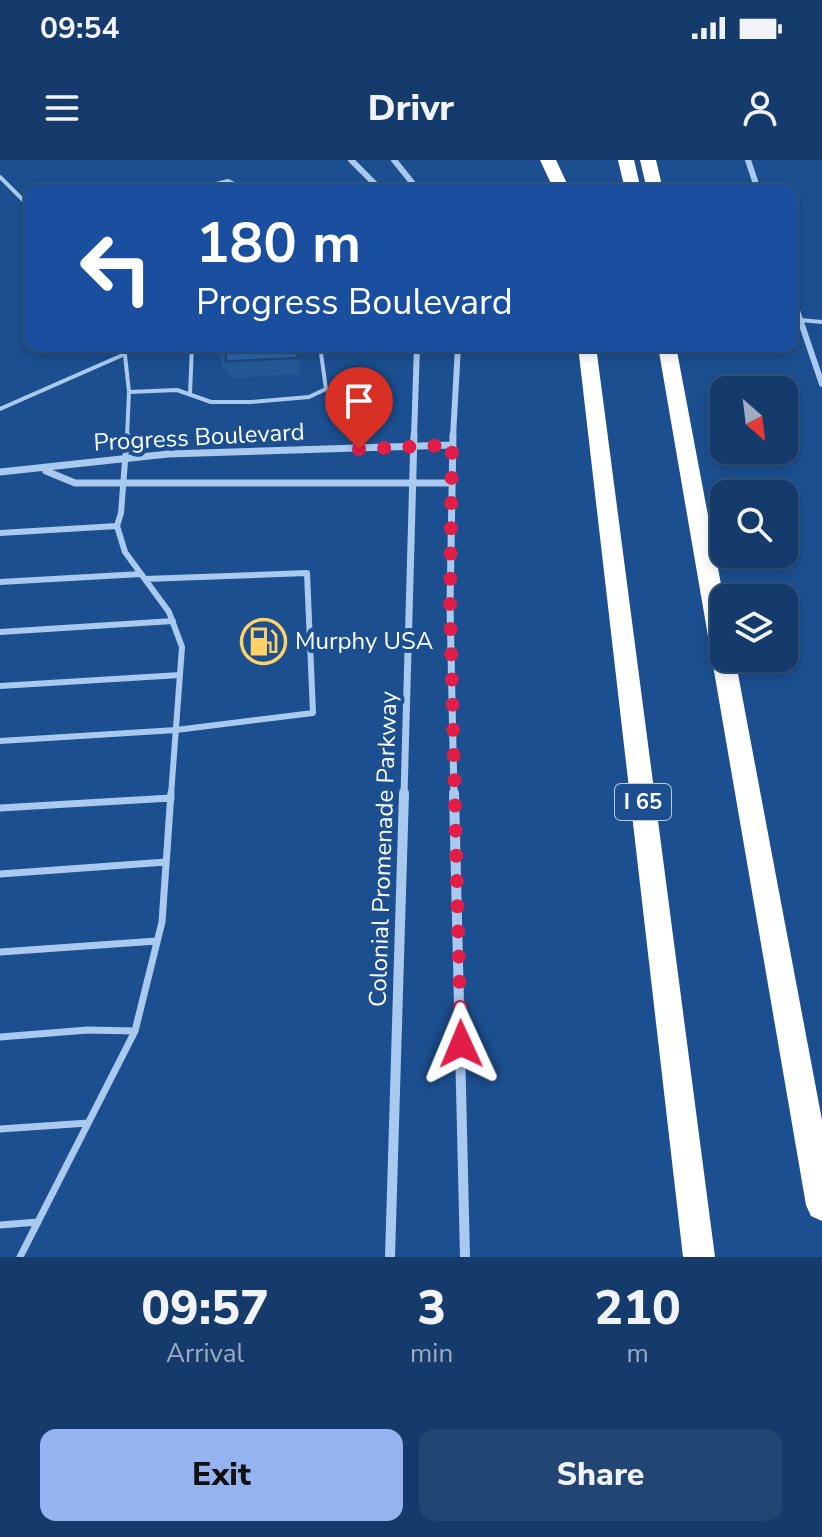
<!DOCTYPE html>
<style>
body{margin:0;font-family:"Nunito Sans",sans-serif;background:#214673;color:#f1f3f6;height:100vh;display:flex;flex-direction:column;font-size:30px;white-space:nowrap}
*{box-sizing:border-box;margin:0}
p{font-size:26px;color:#9dadc1}
.icon{flex:none;width:44px;height:44px;fill:none;stroke:currentColor;stroke-width:2;stroke-linecap:round;stroke-linejoin:round}
.map{position:relative;height:1097px;overflow:hidden}
.details{display:flex;flex-direction:column;background:#143b6b;flex:1}
.details>*{flex:none}
.hud{position:absolute;left:24px;top:24px;width:774px;height:168px;border-radius:16px;box-shadow:0 4px 12px #0003,0 0 0 2px #33557e;background:#1a4fa0;color:#fff;overflow:hidden}
.needle{width:52px;rotate:152deg}
.controls{position:absolute;left:710px;top:216px;display:grid;gap:16px}
.controls a{display:grid;place-items:center;width:88px;height:88px;border-radius:16px;background:#143b6b;box-shadow:0 4px 12px #0003,0 0 0 2px #33557e;font-size:40px}
.pin{position:absolute;display:grid;place-items:center;width:68px;height:68px;color:#fff;margin:-82px -34px;border-radius:50% 50% 50% 0;rotate:-45deg;box-shadow:0 0 8px #0007}
.pin .icon{rotate:45deg}
.me{position:absolute;width:88px;margin:-44px;rotate:359deg;stroke-linejoin:round;filter:drop-shadow(0 0 6px #0008)}
.turn{display:flex;align-items:center;gap:28px;height:168px;padding:0 40px;font-size:36px}
.turn .icon{width:104px;height:104px;stroke-width:2.5}
.turn b{display:block;font-size:56px;line-height:68px}
.eta{display:flex;justify-content:space-evenly;align-items:center;height:136px;text-align:center}
.eta b{font-size:48px;font-weight:800;line-height:56px}
.cta{display:flex;gap:16px;margin-top:auto;padding:16px 40px}
.cta a{flex:1;height:92px;border-radius:16px;background:#95b2f1;color:#111;font-size:32px;font-weight:800;line-height:92px;text-align:center}
.cta a+a{background:#214673;color:#f1f3f6}
.status{display:flex;justify-content:space-between;align-items:center;height:56px;padding:0 40px;background:#143b6b;direction:ltr}
.status svg{height:22px;fill:currentColor}
header{display:flex;justify-content:space-between;align-items:center;height:104px;padding:0 40px;background:#143b6b;font-size:36px;font-weight:800}
.map>svg:first-child{display:block}
.lines{fill:none;stroke-linecap:round;stroke-linejoin:round}
.service-far2{stroke:#a9c9ee;stroke-width:4}
.service-far1{stroke:#a9c9ee;stroke-width:6}
.service{stroke:#a9c9ee;stroke-width:7}
.minor-far2{stroke:#a9c9ee;stroke-width:6}
.minor-far1{stroke:#a9c9ee;stroke-width:7}
.minor{stroke:#a9c9ee;stroke-width:10}
.motorway{fill:#fff;fill-rule:evenodd}
.wall{fill:#245895}
.building{fill:#2a66ad;stroke:#1d4779;stroke-width:2}
.route{stroke:#e11d48;stroke-width:14;stroke-dasharray:0 25.2}
.labels{text-anchor:middle;dominant-baseline:central;stroke-width:8;stroke-linejoin:round;paint-order:stroke}
.shield{fill:#1b4f8f;stroke:#bbcadd;stroke-width:2}
.shield-label{font-size:22px;font-weight:bold;fill:#fff}
.street-label{font-size:24px;fill:#fff;stroke:#1b4f8f}
.poi-label{font-size:24px;fill:#fff;stroke:#1b4f8f;text-anchor:start}
</style>
<div class="status"><b>09:54</b><svg viewBox="0 0 49 12"><path d="M0 12V9h3v3zM5 12V6h3v6zM10 12V3h3v9zM15 12V0h3v12zM26 1h20v11H26zM47 4h2v5h-2z"/></svg></div>
<header><svg class="icon" aria-label="menu" viewBox="0 0 24 24"><path d="M4 6h16M4 12h16M4 18h16"/></svg>Drivr<svg class="icon" aria-label="person" viewBox="0 0 24 24"><circle cx="12" cy="8" r="4"/><path d="M4 21q1-7 8-7t8 7"/></svg></header>
<div class="map">
<svg width="822" height="1097" viewBox="0 0 822 1097">
<rect width="100%" height="100%" fill="#1b4f8f"/>
<g class="lines">
<!-- service-far2 -->
<path class="service-far2" d="M 0,17 L 30,47
M 192,30 L 228,21 L 248,30
M 800,160 L 822,162
M 124,186 L 129,232 L 127,277
M 129,232 L 177,230 L 211,242 L 251,242 L 309,237 L 326,229 L 320,186
M 190,234 L 192,186
M 0,249 L 125,194"/>
<!-- service-far1 -->
<path class="service-far1" d="M 127,275 L 121,353 L 117,366 L 125,392 L 169,452 L 182,487 L 171,635
M 0,373 L 117,366
M 0,422 L 141,414
M 0,472 L 173,461
M 0,526 L 180,515
M 0,581 L 176,570 L 313,553 L 307,413 L 145,419"/>
<!-- service -->
<path class="service" d="M 0,648 L 171,638
M 0,714 L 166,702
M 0,792 L 157,781
M 0,877 L 88,870 L 135,871
M 0,969 L 88,963
M 0,1065 L 38,1062
M 20,1097 L 135,871 L 162,762 L 171,633"/>
<!-- minor-far2 -->
<path class="minor-far2" d="M 351,0 L 381,30
M 394,0 L 418,30
M 748,0 L 758,30
M 792,136 L 822,224
M 414,277 L 417,186
M 453,277 L 458,186"/>
<!-- minor-far1 -->
<path class="minor-far1" d="M 453,275 L 450,445 L 454,635
M 46,311 L 75,323 L 450,323
M 0,312 L 168,294 L 452,285
M 404,635 L 414,275"/>
<!-- minor -->
<path class="minor" d="M 454,633 L 465,1097
M 390,1097 L 404,633"/>
<!-- motorway -->
<path class="motorway" d="M 540,0 L 556,0 L 570,30 L 554,30 Z
M 618,0 L 634,0 L 641,30 L 625,30 Z
M 640,0 L 656,0 L 663,30 L 647,30 Z
M 578,186 L 596,186 L 715,1097 L 683,1097 Z
M 658,186 L 676,186 L 724,440 L 724,498 L 735,498 L 822,960 L 822,1061 L 811,1056 L 806,1045 Z"/>
</g>
<!-- wall -->
<path class="wall" d="M 221,186 L 299,186 L 300,214 L 229,218 L 227,210 L 223,210 L 220,193 Z"/>
<!-- building -->
<path class="building" d="M 221,186 L 298,186 L 298,198 L 226,201 L 226,193 L 220,193 Z"/>
<g class="lines">
<!-- route -->
<path class="route" d="M 359,289 L 452,285 L 450,445 L 461,884"/>
</g>
<!-- icons -->
<defs>
<symbol id="fuel-ring" viewBox="-11 -11 22 22"><circle r="9.5" fill="#1b4f8f" stroke="#ffd166" stroke-width="1.5"/><path d="M-5.5-6h7V0h2V4h1.3V-2.5L3-4.5l.8-.8L6-3V5H2.5V1h-1V6h-7ZM-4.2-4.7v3.2H.2V-4.7Z" fill="#ffd166"/></symbol>
</defs>
<g fill-rule="evenodd">
<use href="#fuel-ring" x="238" y="456" width="51" height="51"/>
</g>
<g class="labels">
<!-- shield labels -->
<rect class="shield" x="615" y="624" width="56" height="36" rx="6"/>
<g class="shield-label">
<text x="643" y="642">I 65</text>
</g>
<!-- street labels -->
<g class="street-label">
<text transform="translate(199 277) rotate(-3)">Progress Boulevard</text>
<text transform="translate(383 689) rotate(-88)">Colonial Promenade Parkway</text>
</g>
<!-- poi labels -->
<g class="poi-label">
<text x="295" y="481">Murphy USA</text>
</g>
</g>
</svg>
<div class="controls">
<a><svg class="needle" viewBox="-14 -14 28 28"><path d="M0-13l5 13h-10z" fill="#e53935"/><path d="M0 13l5-13h-10z" fill="#9dadc1"/></svg></a>
<a><svg class="icon" aria-label="search" viewBox="0 0 24 24"><circle cx="10" cy="10" r="6"/><path d="M15 15l6 6"/></svg></a>
<a><svg class="icon" aria-label="layers" viewBox="0 0 24 24"><path d="M12 4l9 5-9 5-9-5zM3 14l9 5 9-5"/></svg></a>
</div>
<div class="pin" style="left:359px;top:289px;background:#d93025"><svg class="icon" aria-label="arrive" viewBox="0 0 24 24"><path d="M6 21V4h12l-3 4 3 4H6"/></svg></div>
<svg class="me" style="left:461px;top:884px" viewBox="-20 -20 40 40"><path d="M0-17L14 15 0 8-14 15z" fill="#e11d48" stroke="#fff" stroke-width="4"/></svg>
<div class="hud">
<div class="turn"><svg class="icon" aria-label="left" viewBox="0 0 24 24"><path d="M17 20v-9H6M10 6l-5 5 5 5"/></svg><div><b>180 m</b>Progress Boulevard</div></div>
</div>
</div>
<section class="details">
<div class="eta">
<div><b>09:57</b><p>Arrival</p></div>
<div><b>3</b><p>min</p></div>
<div><b>210</b><p>m</p></div>
</div>
<div class="cta"><a>Exit</a><a>Share</a></div>
</section>
